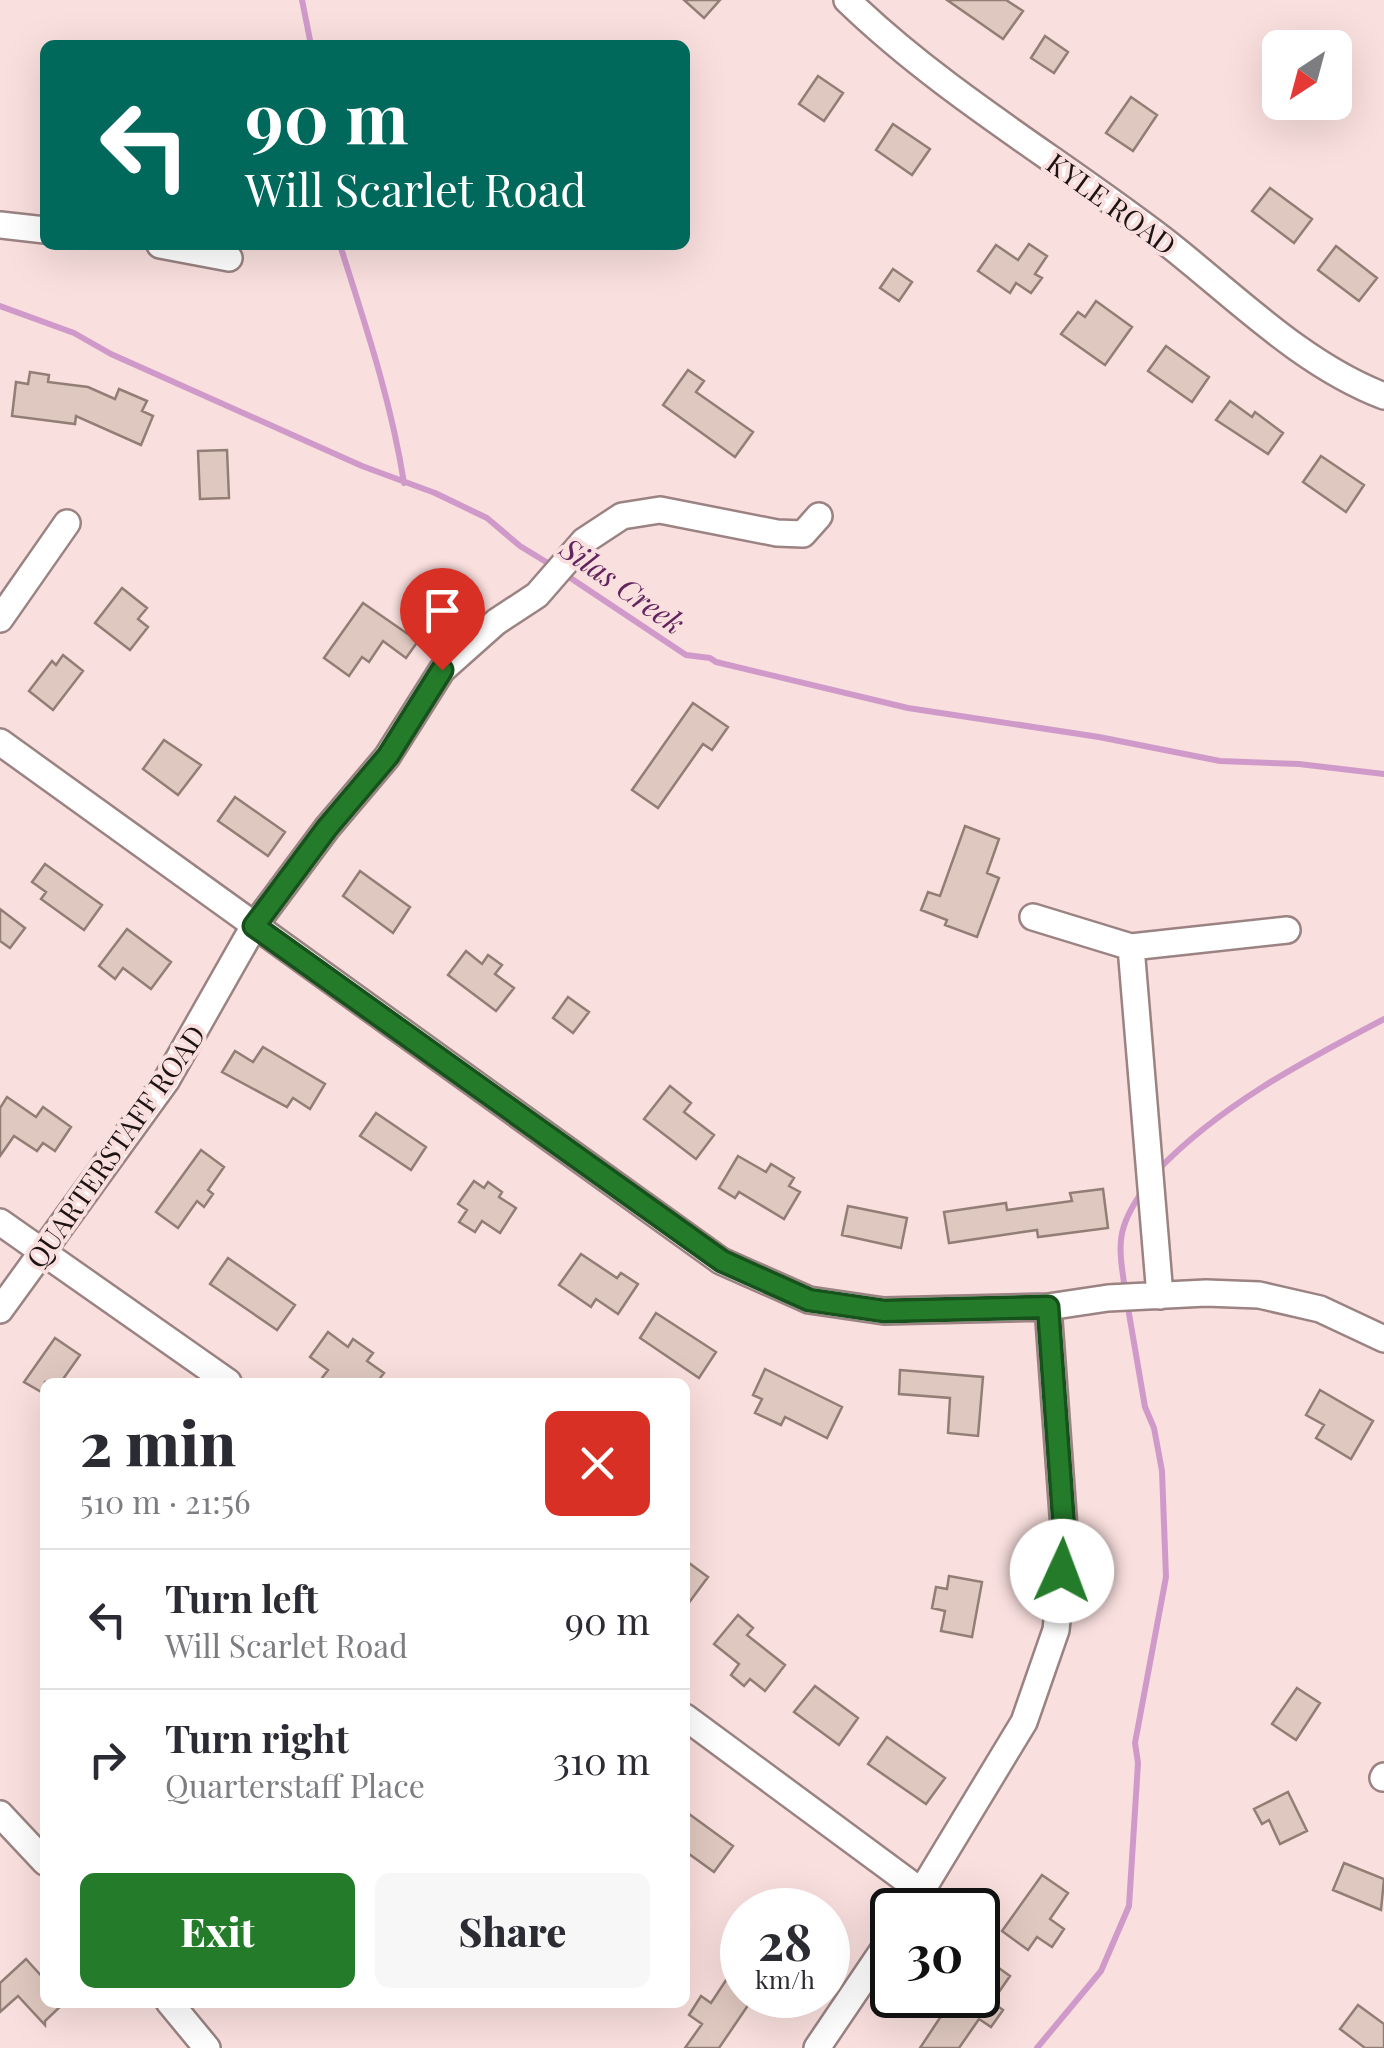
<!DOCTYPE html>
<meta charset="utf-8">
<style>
body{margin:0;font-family:"Playfair Display",serif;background:#f7f7f7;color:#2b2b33;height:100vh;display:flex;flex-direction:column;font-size:38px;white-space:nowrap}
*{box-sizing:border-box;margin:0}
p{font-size:32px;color:#7c7c81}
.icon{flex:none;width:55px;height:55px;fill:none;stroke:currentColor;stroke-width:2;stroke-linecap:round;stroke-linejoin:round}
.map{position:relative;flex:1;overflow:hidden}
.side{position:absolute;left:40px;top:1378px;width:650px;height:630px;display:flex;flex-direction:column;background:#fff;border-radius:15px;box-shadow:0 10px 40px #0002}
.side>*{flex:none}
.guide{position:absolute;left:40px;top:40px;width:650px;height:210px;border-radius:15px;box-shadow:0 10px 40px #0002;background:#00695c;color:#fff;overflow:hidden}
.needle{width:65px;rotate:216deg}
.controls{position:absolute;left:1262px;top:30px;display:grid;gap:20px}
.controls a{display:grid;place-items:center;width:90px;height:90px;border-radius:15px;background:#fff;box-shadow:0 10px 40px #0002;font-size:50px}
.speed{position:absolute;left:720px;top:1888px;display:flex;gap:20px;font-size:50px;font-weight:700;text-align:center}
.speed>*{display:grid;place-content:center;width:130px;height:130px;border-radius:50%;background:#fff;box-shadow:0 10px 40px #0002;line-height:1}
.speed small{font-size:25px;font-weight:400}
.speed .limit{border:5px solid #111;border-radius:15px;background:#fff;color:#111}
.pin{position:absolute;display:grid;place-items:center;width:85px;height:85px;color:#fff;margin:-102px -42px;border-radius:50% 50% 50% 0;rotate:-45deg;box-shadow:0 0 10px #0007}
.pin .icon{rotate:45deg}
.me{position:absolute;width:110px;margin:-55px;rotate:2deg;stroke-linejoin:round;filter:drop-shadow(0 0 8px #0008)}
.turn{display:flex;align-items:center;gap:35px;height:210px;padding:0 40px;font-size:45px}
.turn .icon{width:130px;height:130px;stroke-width:2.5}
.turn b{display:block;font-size:70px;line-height:85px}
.round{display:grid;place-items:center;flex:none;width:105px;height:105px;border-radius:15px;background:#f7f7f7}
.summary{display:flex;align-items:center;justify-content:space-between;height:170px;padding:0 40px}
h1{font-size:60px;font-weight:800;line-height:75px}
.action{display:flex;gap:20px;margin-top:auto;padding:20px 40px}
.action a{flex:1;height:115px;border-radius:15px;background:#247c2b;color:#fff;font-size:40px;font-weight:800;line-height:115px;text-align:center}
.action a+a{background:#f7f7f7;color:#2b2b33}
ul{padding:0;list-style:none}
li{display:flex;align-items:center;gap:30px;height:140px;padding:0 40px;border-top:2px solid #e1e1e2}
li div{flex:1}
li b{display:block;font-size:38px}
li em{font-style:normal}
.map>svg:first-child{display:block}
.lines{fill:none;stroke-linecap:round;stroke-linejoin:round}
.stream{stroke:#cf9ac9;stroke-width:6}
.building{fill:#dfc8bf;stroke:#927e75;stroke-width:2.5}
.minor-casing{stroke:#9a8382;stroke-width:30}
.minor{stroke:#fff;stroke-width:25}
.route-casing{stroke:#17511c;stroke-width:25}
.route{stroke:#247c2b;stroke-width:18}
.labels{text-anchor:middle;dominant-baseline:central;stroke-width:8;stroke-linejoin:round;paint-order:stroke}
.street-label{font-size:28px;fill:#1c1313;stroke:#f9dfde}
.water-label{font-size:30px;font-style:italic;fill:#62245e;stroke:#f9dfde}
</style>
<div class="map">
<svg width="1384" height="2048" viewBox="0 0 1384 2048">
<rect width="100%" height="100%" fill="#f9dfde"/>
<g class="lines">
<!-- stream -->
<path class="stream" d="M 302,0 L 311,45
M 340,245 C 365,324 391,400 404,483
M 0,306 L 74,333 L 111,354 L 362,466 L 435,493 L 487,518 L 520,546 L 556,568
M 566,575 L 686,655 L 710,658 L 716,662 L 908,708 L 1099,737 L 1220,761 L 1299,764 L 1384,774
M 1157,1171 C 1220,1105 1304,1061 1384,1019
M 1125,1289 C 1118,1244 1116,1228 1144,1189
M 1037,2048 L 1101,1971 L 1129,1906 L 1138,1763 L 1135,1743 L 1166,1577 L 1162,1471 L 1154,1428 L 1145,1407 L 1127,1302"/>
</g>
<!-- building -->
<path class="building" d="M 684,0 L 720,0 L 704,18 Z
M 947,0 L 1006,0 L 1023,11 L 1003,39 Z
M 1045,36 L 1068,52 L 1054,73 L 1031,58 Z
M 818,76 L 843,93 L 824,121 L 799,104 Z
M 1131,97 L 1157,115 L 1133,151 L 1106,133 Z
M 893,124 L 930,149 L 912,175 L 876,150 Z
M 1270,188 L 1312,219 L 1294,243 L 1252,211 Z
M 1029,244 L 1047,256 L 1035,274 L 1042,278 L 1031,293 L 1016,283 L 1010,293 L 978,271 L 996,245 L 1018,260 Z
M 1336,246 L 1377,278 L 1359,301 L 1318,270 Z
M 893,269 L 912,282 L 899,301 L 880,288 Z
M 1096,301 L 1132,327 L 1105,365 L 1061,334 L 1078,312 L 1085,317 Z
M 1166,346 L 1209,377 L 1192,402 L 1148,371 Z
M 688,370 L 704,381 L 696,392 L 753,432 L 735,457 L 663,405 Z
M 30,372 L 49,375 L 48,382 L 88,387 L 115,399 L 119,389 L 147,401 L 142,411 L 153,416 L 141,445 L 76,416 L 75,424 L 12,416 L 16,382 L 28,384 Z
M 1230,401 L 1252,417 L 1255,412 L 1283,433 L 1268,454 L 1216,420 Z
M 227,450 L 229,498 L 200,499 L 198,451 Z
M 1321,456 L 1364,485 L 1346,512 L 1303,482 Z
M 122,588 L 147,608 L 138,619 L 148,627 L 130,650 L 95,623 Z
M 363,603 L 418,641 L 406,658 L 383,641 L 369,662 L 362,657 L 349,676 L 324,658 Z
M 63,655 L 83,671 L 53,710 L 29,691 L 52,661 L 56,665 Z
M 693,703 L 728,727 L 712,750 L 703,744 L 658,808 L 632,790 Z
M 164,740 L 201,765 L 178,795 L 143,769 Z
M 235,797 L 285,832 L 268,856 L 218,821 Z
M 965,826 L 999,839 L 987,873 L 999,878 L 977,937 L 945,925 L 947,920 L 921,910 L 928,892 L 940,896 Z
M 45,864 L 102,905 L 84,930 L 41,899 L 46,892 L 32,882 Z
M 360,871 L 410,907 L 393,933 L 343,896 Z
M 0,909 L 25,928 L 10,948 L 0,941 Z
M 127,929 L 171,962 L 151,989 L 123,968 L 115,979 L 99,966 Z
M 466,951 L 482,964 L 488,955 L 502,965 L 495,974 L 514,988 L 496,1011 L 448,975 Z
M 568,997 L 589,1012 L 573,1033 L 553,1018 Z
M 263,1047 L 325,1084 L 310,1109 L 293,1098 L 287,1107 L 222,1072 L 235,1051 L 253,1062 Z
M 670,1086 L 691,1103 L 684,1112 L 714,1135 L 696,1159 L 644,1119 Z
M 7,1097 L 36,1117 L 43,1107 L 71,1127 L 55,1151 L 43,1143 L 37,1151 L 14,1136 L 0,1156 L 0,1108 Z
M 376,1113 L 426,1147 L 411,1170 L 360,1136 Z
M 201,1150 L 224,1167 L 208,1190 L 213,1194 L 204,1207 L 197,1201 L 178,1228 L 156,1212 Z
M 738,1156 L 766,1172 L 771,1164 L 794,1178 L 789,1186 L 800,1192 L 784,1219 L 739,1192 L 735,1198 L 719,1188 Z
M 474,1181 L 484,1188 L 488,1182 L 502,1192 L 499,1197 L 516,1208 L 500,1233 L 482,1221 L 475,1232 L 459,1222 L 467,1210 L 458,1204 Z
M 1103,1189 L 1108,1228 L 1038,1237 L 1037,1230 L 949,1243 L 944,1212 L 1006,1203 L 1007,1210 L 1072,1201 L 1070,1193 Z
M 848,1206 L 907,1218 L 901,1248 L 842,1235 Z
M 581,1254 L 617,1278 L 621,1273 L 638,1284 L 618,1314 L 596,1299 L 591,1307 L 559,1285 Z
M 228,1258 L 295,1305 L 277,1330 L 210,1284 Z
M 656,1313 L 716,1352 L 699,1378 L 640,1338 Z
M 328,1332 L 348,1347 L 353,1339 L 373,1353 L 367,1361 L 384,1373 L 377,1382 L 319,1382 L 328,1370 L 310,1357 Z
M 55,1338 L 80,1355 L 61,1382 L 45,1382 L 45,1394 L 24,1382 Z
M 765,1369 L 842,1407 L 827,1438 L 785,1417 L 781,1425 L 755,1413 L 762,1399 L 753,1395 Z
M 900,1370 L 983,1377 L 978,1436 L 948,1433 L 950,1398 L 899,1394 Z
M 1320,1390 L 1373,1421 L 1351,1459 L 1316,1438 L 1324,1425 L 1306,1415 Z
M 685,1560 L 708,1577 L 685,1608 Z
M 949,1576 L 982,1582 L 972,1637 L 941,1631 L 945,1611 L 932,1608 L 936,1587 L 947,1589 Z
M 738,1615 L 753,1628 L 747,1635 L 785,1665 L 765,1691 L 750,1679 L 744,1686 L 731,1675 L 739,1664 L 714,1644 Z
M 815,1686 L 858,1718 L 839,1745 L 794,1712 Z
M 1297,1688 L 1320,1703 L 1296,1740 L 1272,1724 Z
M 887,1737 L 945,1778 L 926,1804 L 868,1764 Z
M 1288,1792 L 1307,1831 L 1280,1844 L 1269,1820 L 1262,1824 L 1254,1809 Z
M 685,1811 L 733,1846 L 714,1872 L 685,1851 Z
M 1344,1863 L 1384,1879 L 1381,1910 L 1333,1890 Z
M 1042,1875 L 1068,1893 L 1050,1919 L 1064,1929 L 1052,1947 L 1037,1937 L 1028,1950 L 1002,1931 Z
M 978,1953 L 1010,1976 L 992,2002 L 1003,2010 L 991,2027 L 979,2019 L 959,2048 L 920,2048 L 955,1995 L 978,1995 Z
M 742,1956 L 742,1995 L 755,1995 L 719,2048 L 685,2048 L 702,2024 L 689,2015 L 701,1996 L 711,2003 Z
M 26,1959 L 45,1980 L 45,2002 L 65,2002 L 45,2021 L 45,2025 L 18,1996 L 0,2012 L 0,1983 Z
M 1358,2005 L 1384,2024 L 1384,2048 L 1365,2048 L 1340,2029 Z"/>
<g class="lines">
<defs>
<path id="minor" d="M 847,0 C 942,92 1058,159 1162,239 C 1232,293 1300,364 1384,396
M 0,225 L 45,230
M 160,245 L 229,258
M 0,619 L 67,523
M 0,742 L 721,1261 L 809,1300 L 884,1311 L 1048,1307 L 1108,1298 L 1206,1293 L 1259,1295 L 1320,1309 L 1384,1339
M 1033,917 L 1131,947 L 1160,1296
M 1131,947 L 1287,930
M 0,1222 L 228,1382
M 0,1310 L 166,1081 L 254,926 L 327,828 L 387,757 L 442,670 L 496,622 L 537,595 L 584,541 L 622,516 L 660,510 L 777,533 L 803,534 L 819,516
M 685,1717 L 922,1892
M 1383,1778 L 1384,1776
M 0,1814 L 45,1862
M 910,1910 L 1024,1722 L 1056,1630 L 1065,1542 L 1048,1307
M 169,2002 L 207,2048
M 817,2048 L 892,1937"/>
</defs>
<!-- minor casing -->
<use href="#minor" class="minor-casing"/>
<!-- minor -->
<use href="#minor" class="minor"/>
</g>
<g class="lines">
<defs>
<path id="route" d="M 442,670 L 388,756 L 327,828 L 254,926 L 722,1261 L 809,1300 L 884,1311 L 1048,1307 L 1065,1542 L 1062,1571"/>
</defs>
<!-- route casing -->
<use href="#route" class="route-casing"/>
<!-- route -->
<use href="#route" class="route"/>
</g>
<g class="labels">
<!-- street labels -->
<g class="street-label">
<text transform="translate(1112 203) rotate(36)">KYLE ROAD</text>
<text transform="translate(115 1146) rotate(-55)">QUARTERSTAFF ROAD</text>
</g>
<!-- water labels -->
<g class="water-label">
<text transform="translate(623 585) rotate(35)">Silas Creek</text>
</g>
</g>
</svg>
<div class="controls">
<a><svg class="needle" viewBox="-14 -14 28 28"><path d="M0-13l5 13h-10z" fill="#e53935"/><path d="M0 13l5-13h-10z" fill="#7c7c81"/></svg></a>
</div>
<div class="speed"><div>28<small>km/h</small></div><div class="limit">30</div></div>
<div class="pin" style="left:442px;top:670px;background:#d93025"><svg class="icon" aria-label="arrive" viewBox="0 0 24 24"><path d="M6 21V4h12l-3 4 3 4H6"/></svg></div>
<svg class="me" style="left:1062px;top:1571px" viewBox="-20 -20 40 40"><circle r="19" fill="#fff"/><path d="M0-13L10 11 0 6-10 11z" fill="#247c2b"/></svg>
<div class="guide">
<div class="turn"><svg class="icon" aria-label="left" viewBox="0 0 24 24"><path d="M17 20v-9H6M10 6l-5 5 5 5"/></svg><div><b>90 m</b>Will Scarlet Road</div></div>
</div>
<section class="side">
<div class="summary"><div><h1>2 min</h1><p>510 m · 21:56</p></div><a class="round" style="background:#d93025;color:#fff"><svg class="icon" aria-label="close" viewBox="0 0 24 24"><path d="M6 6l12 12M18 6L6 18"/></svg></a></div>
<ul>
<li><svg class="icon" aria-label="left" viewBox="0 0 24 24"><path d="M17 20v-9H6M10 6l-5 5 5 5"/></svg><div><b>Turn left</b><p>Will Scarlet Road</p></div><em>90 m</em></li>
<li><svg class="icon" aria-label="right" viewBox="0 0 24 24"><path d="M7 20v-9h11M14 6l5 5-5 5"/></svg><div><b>Turn right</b><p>Quarterstaff Place</p></div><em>310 m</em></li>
</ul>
<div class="action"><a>Exit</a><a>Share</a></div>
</section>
</div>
